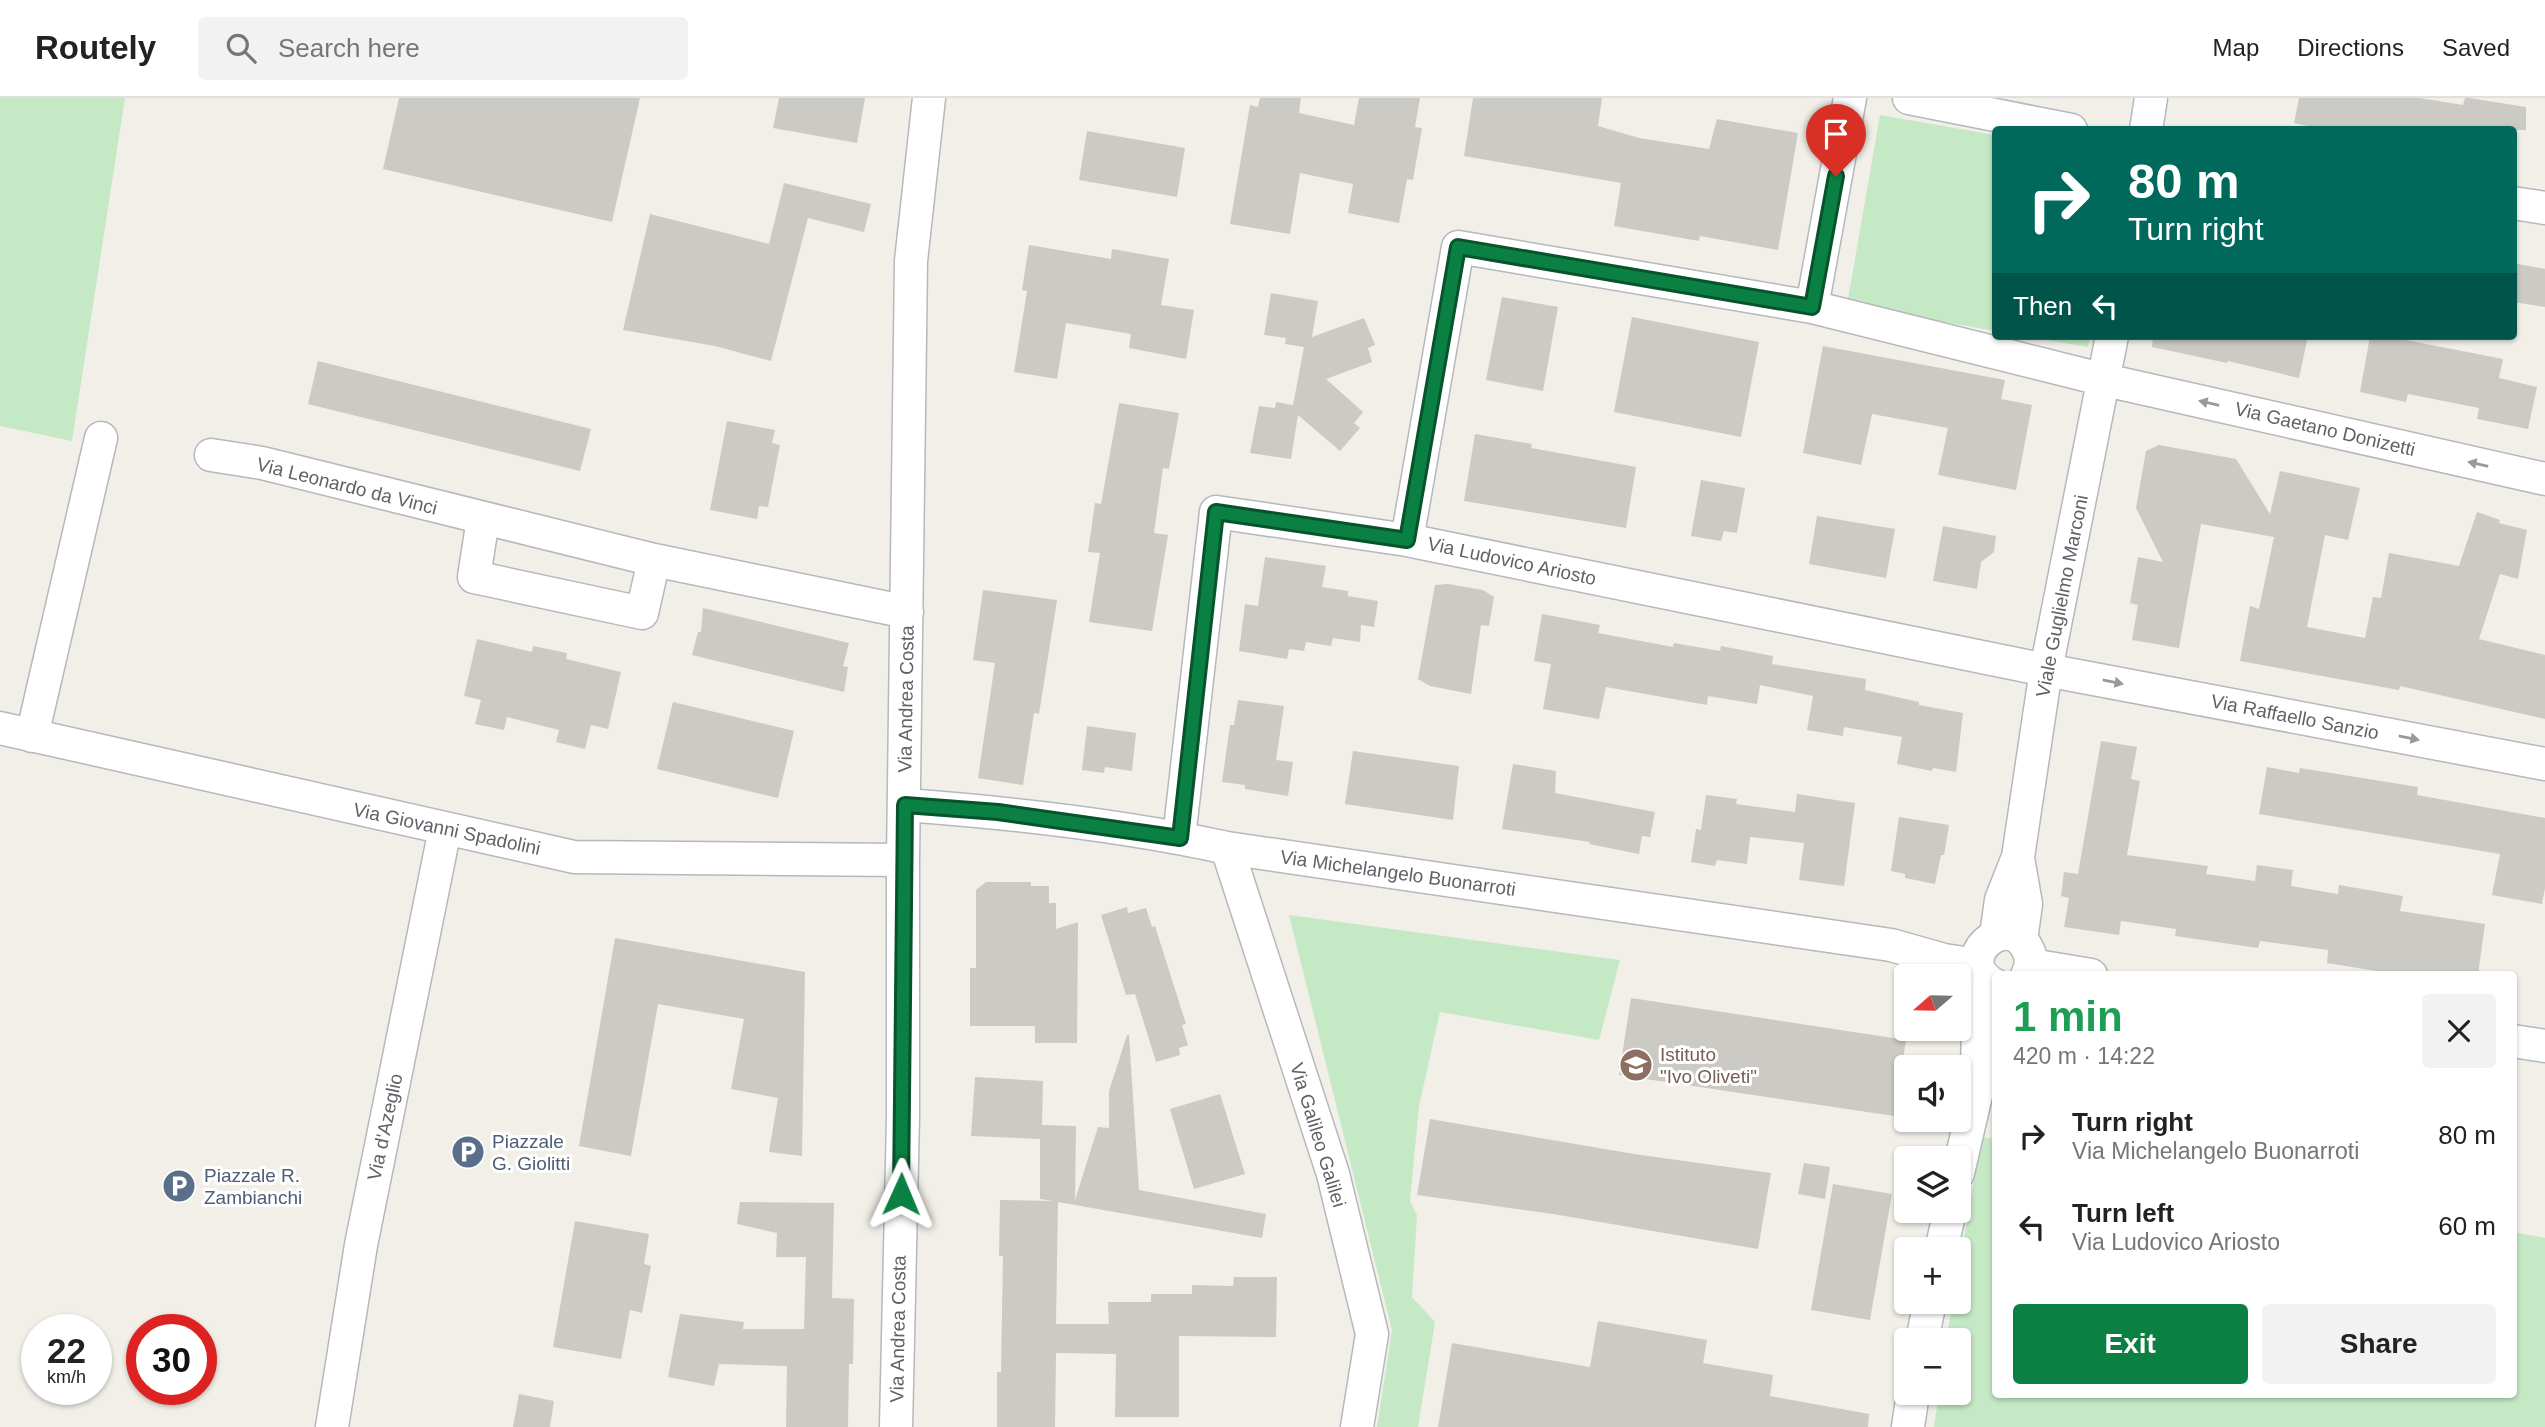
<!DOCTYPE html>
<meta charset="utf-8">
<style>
body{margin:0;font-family:Arial,sans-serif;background:#f2f2f2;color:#222;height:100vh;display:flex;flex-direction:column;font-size:26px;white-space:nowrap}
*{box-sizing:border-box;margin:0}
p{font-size:23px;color:#767676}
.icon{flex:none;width:38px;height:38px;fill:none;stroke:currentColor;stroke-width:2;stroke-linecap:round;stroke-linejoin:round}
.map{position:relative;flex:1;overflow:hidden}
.drawer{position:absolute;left:1992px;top:873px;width:525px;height:427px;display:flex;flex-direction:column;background:#fff;border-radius:7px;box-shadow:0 2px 5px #0004}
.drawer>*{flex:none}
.guide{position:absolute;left:1992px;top:28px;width:525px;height:214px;border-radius:7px;box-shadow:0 2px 5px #0004;background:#00695c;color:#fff;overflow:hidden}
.needle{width:46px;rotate:250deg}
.tools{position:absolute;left:1894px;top:866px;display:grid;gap:14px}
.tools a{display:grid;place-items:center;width:77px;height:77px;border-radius:7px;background:#fff;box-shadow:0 2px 5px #0004;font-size:35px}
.speed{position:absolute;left:21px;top:1216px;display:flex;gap:14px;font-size:35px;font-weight:700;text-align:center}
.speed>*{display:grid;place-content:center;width:91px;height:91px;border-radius:50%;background:#fff;box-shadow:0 2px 5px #0004;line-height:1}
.speed small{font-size:18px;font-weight:400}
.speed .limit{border:10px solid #d22;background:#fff;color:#111}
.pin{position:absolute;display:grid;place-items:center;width:60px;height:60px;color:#fff;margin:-72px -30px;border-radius:50% 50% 50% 0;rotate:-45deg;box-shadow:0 0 7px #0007}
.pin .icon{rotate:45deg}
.me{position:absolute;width:77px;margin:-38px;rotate:1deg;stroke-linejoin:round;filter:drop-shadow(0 0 5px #0008)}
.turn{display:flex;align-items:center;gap:24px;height:147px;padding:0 21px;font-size:32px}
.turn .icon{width:91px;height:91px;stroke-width:2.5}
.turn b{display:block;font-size:49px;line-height:60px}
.then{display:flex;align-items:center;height:66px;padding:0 21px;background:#0003;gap:14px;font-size:26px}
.round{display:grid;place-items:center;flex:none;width:74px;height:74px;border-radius:7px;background:#f2f2f2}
.head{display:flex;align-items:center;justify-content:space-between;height:119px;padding:0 21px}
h1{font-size:42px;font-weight:600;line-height:52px;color:#1e9e55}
.action{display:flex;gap:14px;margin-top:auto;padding:14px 21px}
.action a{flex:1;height:80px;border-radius:7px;background:#0b8043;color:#fff;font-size:28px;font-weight:600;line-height:80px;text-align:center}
.action a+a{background:#f2f2f2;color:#222}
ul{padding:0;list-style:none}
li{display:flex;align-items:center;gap:21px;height:91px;padding:0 21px}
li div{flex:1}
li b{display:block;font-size:26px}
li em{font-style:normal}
header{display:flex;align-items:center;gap:42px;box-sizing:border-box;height:98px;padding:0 35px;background:#fff;border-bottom:2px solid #e0e0e0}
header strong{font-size:33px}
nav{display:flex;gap:38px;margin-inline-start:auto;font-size:24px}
.search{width:490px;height:63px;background:#f2f2f2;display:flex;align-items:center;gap:18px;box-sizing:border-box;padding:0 24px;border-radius:7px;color:#767676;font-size:26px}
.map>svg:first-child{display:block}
.green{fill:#c5e8c5}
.building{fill:#cccac5}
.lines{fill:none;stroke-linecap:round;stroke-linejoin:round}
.street-casing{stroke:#b5b8bc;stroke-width:35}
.street{stroke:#fff;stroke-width:32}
.oneway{fill:#979a9d}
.route-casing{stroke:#07532c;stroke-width:18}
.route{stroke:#0b8043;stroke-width:12}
.labels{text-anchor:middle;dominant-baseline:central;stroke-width:6;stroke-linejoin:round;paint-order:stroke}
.street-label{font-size:19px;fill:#5f6368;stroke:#fff}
.education-label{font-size:19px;fill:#785e54;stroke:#fff;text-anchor:start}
.service-label{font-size:19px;fill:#4e5e75;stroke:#fff;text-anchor:start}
</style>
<header>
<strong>Routely</strong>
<div class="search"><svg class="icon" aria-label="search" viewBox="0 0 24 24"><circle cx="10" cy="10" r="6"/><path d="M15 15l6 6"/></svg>Search here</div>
<nav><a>Map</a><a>Directions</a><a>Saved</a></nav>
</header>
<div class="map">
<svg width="2545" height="1329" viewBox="0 0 2545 1329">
<rect width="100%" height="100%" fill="#f1efe8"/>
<!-- green -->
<path class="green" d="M 0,0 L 125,0 L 72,343 L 0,328 Z
M 1880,17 L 1995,37 L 1995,233 L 1847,207 Z
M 2023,238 L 2090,238 L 2088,249 Z
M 1289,817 L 1620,862 L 1599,942 L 1440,914 L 1419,1008 L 1410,1103 L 1417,1117 L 1412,1199 L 1435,1224 L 1418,1329 L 1377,1329 L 1392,1232 Z
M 1982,1039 L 1995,1041 L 1995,1297 L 2513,1297 L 2513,1134 L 2545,1140 L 2545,1329 L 1934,1329 L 1939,1295 L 1958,1295 L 1958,1242 L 1946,1242 L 1953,1204 L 1958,1204 L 1958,1173 Z"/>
<!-- building -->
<path class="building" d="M 399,0 L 640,0 L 612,124 L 383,71 Z
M 779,0 L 865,0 L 857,45 L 773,30 Z
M 1260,0 L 1301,0 L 1299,15 L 1354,27 L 1359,0 L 1420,0 L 1415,29 L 1422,30 L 1413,82 L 1407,81 L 1399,125 L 1348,115 L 1353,86 L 1300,75 L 1290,136 L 1230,126 L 1250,7 L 1258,9 Z
M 1473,0 L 1602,0 L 1598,28 L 1639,40 L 1709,51 L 1717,21 L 1798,35 L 1778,152 L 1700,138 L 1699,143 L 1614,128 L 1621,85 L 1464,58 Z
M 2299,0 L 2420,0 L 2463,7 L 2465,0 L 2469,0 L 2526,9 L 2526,32 L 2326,32 L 2294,25 Z
M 1087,33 L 1185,50 L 1177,99 L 1079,82 Z
M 784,85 L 871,106 L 864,134 L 808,120 L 771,263 L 715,248 L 623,232 L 650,116 L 769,146 Z
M 1029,147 L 1111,161 L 1112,151 L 1169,161 L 1161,207 L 1194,212 L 1186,261 L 1129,250 L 1131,236 L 1066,225 L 1057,281 L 1014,274 L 1027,193 L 1022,192 Z
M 2513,165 L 2545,171 L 2545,209 L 2513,204 Z
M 1271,195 L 1318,203 L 1312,239 L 1364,220 L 1375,247 L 1368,250 L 1372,264 L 1326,281 L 1363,314 L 1354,325 L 1360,330 L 1340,353 L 1298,317 L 1291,361 L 1250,355 L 1259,308 L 1275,310 L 1276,304 L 1293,307 L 1304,249 L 1285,246 L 1286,240 L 1264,237 Z
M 1502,199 L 1558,209 L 1543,293 L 1486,282 Z
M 1632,219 L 1759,244 L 1741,339 L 1614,314 Z
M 2153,238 L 2308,238 L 2299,280 L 2228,263 L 2227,265 L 2152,249 Z
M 2370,238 L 2385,238 L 2503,261 L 2499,280 L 2537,289 L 2528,331 L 2477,321 L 2479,310 L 2408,296 L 2406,304 L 2360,294 Z
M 1823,248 L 2005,282 L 2001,301 L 2032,307 L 2016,392 L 1938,377 L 1948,330 L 1872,316 L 1861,367 L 1803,355 Z
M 318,263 L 591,331 L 580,373 L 308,306 Z
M 1119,305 L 1179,315 L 1169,371 L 1163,370 L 1154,435 L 1168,437 L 1152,533 L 1089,524 L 1100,455 L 1088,454 L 1095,405 L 1101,406 Z
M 727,323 L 775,332 L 772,345 L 780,347 L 768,409 L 759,408 L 757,421 L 710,412 Z
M 1475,336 L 1532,346 L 1531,350 L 1636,369 L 1626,430 L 1464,403 Z
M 2159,347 L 2236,361 L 2270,416 L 2280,373 L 2360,390 L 2348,442 L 2325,437 L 2307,529 L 2365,540 L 2373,499 L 2381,500 L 2389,455 L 2459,468 L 2477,414 L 2500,422 L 2499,425 L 2527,432 L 2518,481 L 2500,476 L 2479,541 L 2545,557 L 2545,621 L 2400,588 L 2399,592 L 2240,563 L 2250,508 L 2259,511 L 2274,439 L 2201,426 L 2179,550 L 2132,542 L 2138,507 L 2130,505 L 2138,459 L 2163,464 L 2136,410 L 2146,353 Z
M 1701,382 L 1745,390 L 1737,435 L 1724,433 L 1721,443 L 1691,438 Z
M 1817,418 L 1895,431 L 1886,480 L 1809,466 Z
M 1943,428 L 1996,438 L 1994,454 L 1981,464 L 1977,491 L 1933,483 Z
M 1265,459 L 1326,468 L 1322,489 L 1348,493 L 1348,498 L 1378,503 L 1374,529 L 1361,527 L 1360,544 L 1333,540 L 1331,548 L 1306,544 L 1304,553 L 1289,551 L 1287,561 L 1239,553 L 1245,506 L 1258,508 Z
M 1448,486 L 1483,492 L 1494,499 L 1489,528 L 1481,527 L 1471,596 L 1430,588 L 1418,581 L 1435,487 Z
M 983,492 L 1057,502 L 1039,616 L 1034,615 L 1023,687 L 978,680 L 995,565 L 973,562 Z
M 703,510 L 849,545 L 843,568 L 848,569 L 844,594 L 692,557 L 698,534 L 701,534 Z
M 1542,516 L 1600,527 L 1598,535 L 1673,549 L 1674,545 L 1720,553 L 1721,548 L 1773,558 L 1772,566 L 1866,581 L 1865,592 L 1919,604 L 1919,607 L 1963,615 L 1956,674 L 1933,670 L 1932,673 L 1897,666 L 1902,639 L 1844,629 L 1843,638 L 1807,632 L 1813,598 L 1760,587 L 1757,606 L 1708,598 L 1707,607 L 1606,589 L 1599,621 L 1543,611 L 1551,566 L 1534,563 Z
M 477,541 L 532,554 L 533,548 L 567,555 L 566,561 L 621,574 L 608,631 L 591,627 L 585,651 L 556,644 L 559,632 L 507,619 L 504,632 L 475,626 L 481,602 L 464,598 Z
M 1238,602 L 1284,608 L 1276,662 L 1293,664 L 1288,698 L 1245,691 L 1245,687 L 1222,684 L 1230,627 L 1234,627 Z
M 673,604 L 794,633 L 778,700 L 657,671 Z
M 1087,628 L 1136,635 L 1132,673 L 1105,669 L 1104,675 L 1082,672 Z
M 2101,643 L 2137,649 L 2131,681 L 2140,683 L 2127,757 L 2208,768 L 2206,776 L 2255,783 L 2257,767 L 2293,772 L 2291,788 L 2338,796 L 2339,787 L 2403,798 L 2400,813 L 2485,826 L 2478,877 L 2401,877 L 2327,865 L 2328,852 L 2260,843 L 2258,850 L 2175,838 L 2176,831 L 2121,823 L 2119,837 L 2064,829 L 2069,800 L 2061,798 L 2064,774 L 2078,776 Z
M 1353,653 L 1459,668 L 1453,722 L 1345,706 Z
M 1513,666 L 1556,673 L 1555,695 L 1655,714 L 1650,739 L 1642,738 L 1639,756 L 1589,746 L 1590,744 L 1502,731 Z
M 2267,669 L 2299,675 L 2300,670 L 2418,689 L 2417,697 L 2545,720 L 2545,790 L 2542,806 L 2492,797 L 2500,756 L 2259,716 Z
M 1797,696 L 1855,705 L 1844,788 L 1799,782 L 1804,745 L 1750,739 L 1747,766 L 1717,762 L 1715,768 L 1691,764 L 1696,731 L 1701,732 L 1706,697 L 1737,701 L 1736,706 L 1795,714 Z
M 1899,719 L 1949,727 L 1944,757 L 1941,757 L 1935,786 L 1905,780 L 1905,776 L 1891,773 Z
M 986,784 L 1031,784 L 1031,788 L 1049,788 L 1049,805 L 1056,805 L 1056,831 L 1078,824 L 1077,945 L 1035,945 L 1035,928 L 970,928 L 970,870 L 976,870 L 976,792 Z
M 1127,809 L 1128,815 L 1146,810 L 1152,829 L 1155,828 L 1186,926 L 1182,927 L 1188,947 L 1179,950 L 1180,957 L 1156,964 L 1135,896 L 1126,897 L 1101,817 Z
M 615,840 L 805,874 L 802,1058 L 769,1054 L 778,1000 L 731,991 L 744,921 L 658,906 L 631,1058 L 579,1048 Z
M 1631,900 L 1906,942 L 1901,974 L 1906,975 L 1906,1005 L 1897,1003 L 1894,1018 L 1619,977 Z
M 1127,937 L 1129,937 L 1139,1092 L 1266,1116 L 1262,1140 L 1058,1104 L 1056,1226 L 1109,1226 L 1108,1204 L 1151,1204 L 1151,1196 L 1192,1196 L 1192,1187 L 1233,1188 L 1234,1179 L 1277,1179 L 1276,1239 L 1179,1238 L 1179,1319 L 1115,1319 L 1116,1256 L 1056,1255 L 1055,1329 L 997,1329 L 997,1274 L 1001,1274 L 1003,1158 L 999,1158 L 1000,1102 L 1053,1103 L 1040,1101 L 1040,1041 L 971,1038 L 975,979 L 1043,983 L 1042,1027 L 1076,1028 L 1075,1102 L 1098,1029 L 1109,1030 L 1109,993 Z
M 1220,996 L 1245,1076 L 1194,1091 L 1170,1011 Z
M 1430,1021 L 1634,1056 L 1771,1075 L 1758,1151 L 1553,1116 L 1417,1097 Z
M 1804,1065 L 1830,1069 L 1825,1101 L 1798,1096 Z
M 1833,1086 L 1892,1096 L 1870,1222 L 1811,1212 Z
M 740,1104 L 834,1105 L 832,1200 L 854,1201 L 853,1266 L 849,1266 L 848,1329 L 786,1329 L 787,1268 L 719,1266 L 714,1288 L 668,1279 L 680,1216 L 744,1224 L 743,1231 L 804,1231 L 806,1159 L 776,1159 L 777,1135 L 737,1126 Z
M 575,1123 L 649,1136 L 644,1166 L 651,1168 L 642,1215 L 630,1212 L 621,1261 L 553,1249 Z
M 1598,1223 L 1707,1242 L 1703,1265 L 1773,1277 L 1770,1298 L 1869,1316 L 1868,1329 L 1438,1329 L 1452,1245 L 1590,1269 Z
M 519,1296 L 554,1303 L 550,1329 L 513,1329 Z"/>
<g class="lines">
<defs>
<path id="street" d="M 1909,0 L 2071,32
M 2146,32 L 2151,0
M 2513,105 L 2545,110
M 1812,209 L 1850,0
M 211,357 L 262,365 L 654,462 L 907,514
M 483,421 L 474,479 L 642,515 L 654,462
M 1407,442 L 1458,149 L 1812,209 L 2105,282 L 2545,381
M 0,630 L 574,759 L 903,762
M 32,638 L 101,340
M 905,707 C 1013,715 1122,727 1227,750 L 1891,847 L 1944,862 L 1978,867
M 1179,740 L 1216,414 L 1407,442 L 2046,572 L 2545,666
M 1227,750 L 1333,1076 L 1372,1236 L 1357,1329
M 2018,760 L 2026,806 L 2021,842
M 1996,838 L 2001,802 L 2018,759 L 2046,572 L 2112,238
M 2031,867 L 2091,877
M 1995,887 C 1948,862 2008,811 2027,850 C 2032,859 2032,868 2027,877
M 2513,943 L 2545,948
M 1977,971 L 1978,929 L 1985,880
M 1958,1075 L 1976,997 L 1995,944
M 1941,1152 L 1950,1113
M 1922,1242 L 1930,1204
M 332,1329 L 361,1147 L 445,731
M 896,1329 L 903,1019 L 903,762 L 911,163 L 929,0
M 1908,1329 L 1913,1295"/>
</defs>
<!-- street casing -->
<use href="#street" class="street-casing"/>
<!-- street -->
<use href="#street" class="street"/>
</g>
<!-- one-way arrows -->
<defs><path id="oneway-solid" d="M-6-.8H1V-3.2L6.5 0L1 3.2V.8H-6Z" transform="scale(1.75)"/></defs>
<g class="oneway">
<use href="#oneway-solid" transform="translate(2209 305) rotate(-167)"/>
<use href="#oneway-solid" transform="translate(2478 366) rotate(-167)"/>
<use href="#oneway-solid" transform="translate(2113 584) rotate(11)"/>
<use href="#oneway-solid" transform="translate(2409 640) rotate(11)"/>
</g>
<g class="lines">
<defs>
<path id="route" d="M 901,1096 L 905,707 L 998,714 L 1180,740 L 1216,414 L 1407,442 L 1458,149 L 1812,209 L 1836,78"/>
</defs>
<!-- route casing -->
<use href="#route" class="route-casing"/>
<!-- route -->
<use href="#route" class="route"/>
</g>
<!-- icons -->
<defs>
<symbol id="school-disc" viewBox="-11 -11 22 22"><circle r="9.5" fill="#8d6e63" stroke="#fff"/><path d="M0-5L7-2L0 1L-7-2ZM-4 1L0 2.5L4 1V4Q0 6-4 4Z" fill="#fff"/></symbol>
<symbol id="parking-disc" viewBox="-11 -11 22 22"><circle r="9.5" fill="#5c6f8a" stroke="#fff"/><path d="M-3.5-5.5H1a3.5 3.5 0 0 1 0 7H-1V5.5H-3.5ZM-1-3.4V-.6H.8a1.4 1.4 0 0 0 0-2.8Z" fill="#fff"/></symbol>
</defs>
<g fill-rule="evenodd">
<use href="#school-disc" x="1617" y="948" width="38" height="38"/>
<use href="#parking-disc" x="449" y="1035" width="38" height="38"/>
<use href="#parking-disc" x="160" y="1069" width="38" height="38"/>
</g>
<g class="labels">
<!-- street labels -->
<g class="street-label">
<text transform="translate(2325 331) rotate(13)">Via Gaetano Donizetti</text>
<text transform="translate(347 388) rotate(14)">Via Leonardo da Vinci</text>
<text transform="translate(1512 463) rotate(12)">Via Ludovico Ariosto</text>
<text transform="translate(2062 498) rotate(-79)">Viale Guglielmo Marconi</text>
<text transform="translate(906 601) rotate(-89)">Via Andrea Costa</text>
<text transform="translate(2295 619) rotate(11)">Via Raffaello Sanzio</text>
<text transform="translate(447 731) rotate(12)">Via Giovanni Spadolini</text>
<text transform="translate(1398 775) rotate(8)">Via Michelangelo Buonarroti</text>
<text transform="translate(385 1029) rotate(-78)">Via d'Azeglio</text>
<text transform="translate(1318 1037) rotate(73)">Via Galileo Galilei</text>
<text transform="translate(898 1231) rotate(-89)">Via Andrea Costa</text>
</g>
<!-- education labels -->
<g class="education-label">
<text x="1660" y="956">Istituto<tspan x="1660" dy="22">"Ivo Oliveti"</tspan></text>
</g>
<!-- service labels -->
<g class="service-label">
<text x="492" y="1043">Piazzale<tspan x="492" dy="22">G. Giolitti</tspan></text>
<text x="204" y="1077">Piazzale R.<tspan x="204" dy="22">Zambianchi</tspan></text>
</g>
</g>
</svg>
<div class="tools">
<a><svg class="needle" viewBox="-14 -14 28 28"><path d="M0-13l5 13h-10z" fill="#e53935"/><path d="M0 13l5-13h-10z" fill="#767676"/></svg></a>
<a><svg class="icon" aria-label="sound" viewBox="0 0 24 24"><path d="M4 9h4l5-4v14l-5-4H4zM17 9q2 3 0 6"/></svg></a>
<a><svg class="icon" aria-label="layers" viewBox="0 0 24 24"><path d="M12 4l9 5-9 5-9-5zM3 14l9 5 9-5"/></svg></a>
<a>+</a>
<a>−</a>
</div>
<div class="speed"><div>22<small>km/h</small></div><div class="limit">30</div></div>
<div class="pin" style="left:1836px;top:78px;background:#d93025"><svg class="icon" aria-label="arrive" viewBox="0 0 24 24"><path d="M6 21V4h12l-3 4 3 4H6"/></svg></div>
<svg class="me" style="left:901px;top:1096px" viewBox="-20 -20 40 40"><path d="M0-17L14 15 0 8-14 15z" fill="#0b8043" stroke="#fff" stroke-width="4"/></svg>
<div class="guide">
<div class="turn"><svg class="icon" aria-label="right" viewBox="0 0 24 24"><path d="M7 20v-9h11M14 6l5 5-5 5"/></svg><div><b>80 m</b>Turn right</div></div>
<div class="then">Then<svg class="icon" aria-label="left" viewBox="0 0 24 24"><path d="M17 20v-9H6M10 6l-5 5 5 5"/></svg></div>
</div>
<section class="drawer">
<div class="head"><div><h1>1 min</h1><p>420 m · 14:22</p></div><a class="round"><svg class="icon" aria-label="close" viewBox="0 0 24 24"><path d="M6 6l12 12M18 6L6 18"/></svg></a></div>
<ul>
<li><svg class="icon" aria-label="right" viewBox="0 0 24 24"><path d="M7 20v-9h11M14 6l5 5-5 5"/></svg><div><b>Turn right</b><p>Via Michelangelo Buonarroti</p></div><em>80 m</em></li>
<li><svg class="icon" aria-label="left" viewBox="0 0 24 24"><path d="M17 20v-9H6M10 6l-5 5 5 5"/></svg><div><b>Turn left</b><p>Via Ludovico Ariosto</p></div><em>60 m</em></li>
</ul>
<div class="action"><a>Exit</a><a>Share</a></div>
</section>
</div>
